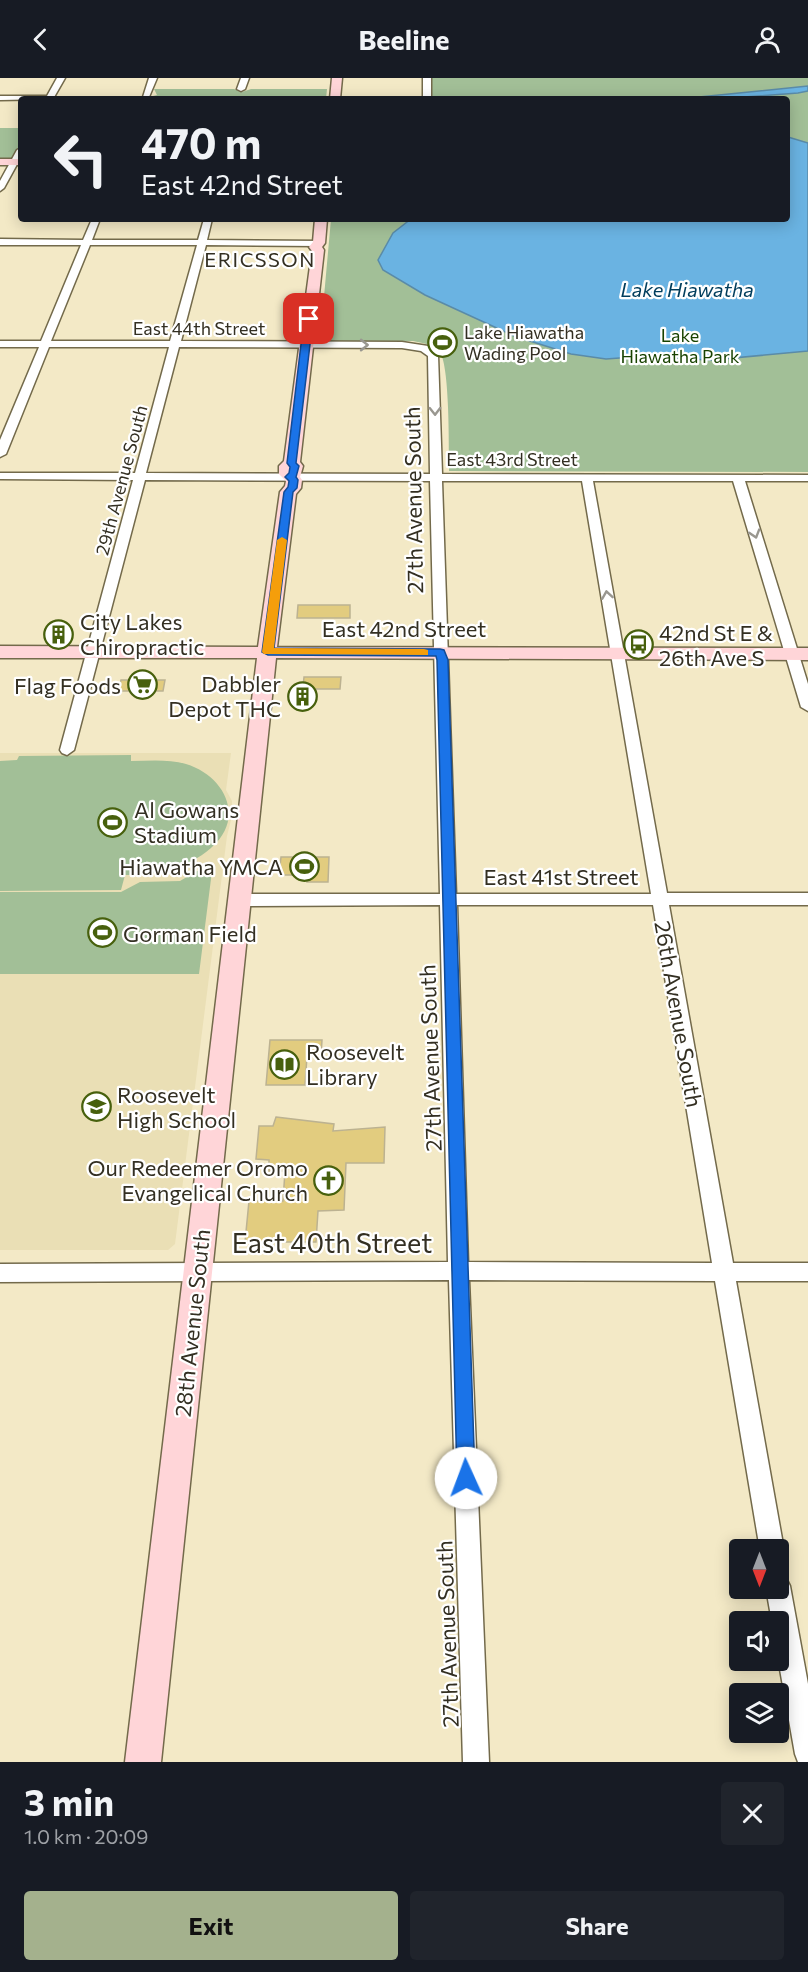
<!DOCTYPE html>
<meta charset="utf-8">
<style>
body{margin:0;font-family:Commissioner,sans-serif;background:#20242c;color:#f1f3f6;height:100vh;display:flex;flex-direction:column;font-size:22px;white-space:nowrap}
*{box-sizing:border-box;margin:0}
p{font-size:20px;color:#9ea1a6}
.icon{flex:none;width:33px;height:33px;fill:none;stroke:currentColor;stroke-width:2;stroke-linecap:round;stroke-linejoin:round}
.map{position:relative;height:1684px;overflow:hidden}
.panel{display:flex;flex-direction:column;background:#171b24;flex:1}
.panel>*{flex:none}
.guide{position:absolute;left:18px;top:18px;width:772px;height:126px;border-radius:6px;box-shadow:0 3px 15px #0003;background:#171b24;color:#f1f3f6;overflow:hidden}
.needle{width:39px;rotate:180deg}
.controls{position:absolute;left:729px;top:1461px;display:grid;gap:12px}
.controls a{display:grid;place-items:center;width:60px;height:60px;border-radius:6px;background:#171b24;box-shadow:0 3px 15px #0003;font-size:30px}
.pin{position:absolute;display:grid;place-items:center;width:51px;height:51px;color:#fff;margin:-26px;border-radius:12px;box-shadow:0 3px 9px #0006}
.me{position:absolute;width:66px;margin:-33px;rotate:358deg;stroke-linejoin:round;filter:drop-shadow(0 0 4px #0008)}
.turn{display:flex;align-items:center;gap:21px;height:126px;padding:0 24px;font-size:27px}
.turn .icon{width:78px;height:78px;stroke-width:2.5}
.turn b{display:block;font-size:42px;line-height:51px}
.round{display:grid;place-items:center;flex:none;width:63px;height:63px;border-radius:6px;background:#20242c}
.head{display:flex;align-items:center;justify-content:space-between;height:102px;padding:0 24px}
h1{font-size:36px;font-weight:700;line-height:45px}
.button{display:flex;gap:12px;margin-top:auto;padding:12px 24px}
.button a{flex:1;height:69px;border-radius:6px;background:#a4b18d;color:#111;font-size:24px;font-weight:700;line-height:69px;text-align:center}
.button a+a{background:#20242c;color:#f1f3f6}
header{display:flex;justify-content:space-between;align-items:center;height:78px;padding:0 24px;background:#171b24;font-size:27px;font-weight:700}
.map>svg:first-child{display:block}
.built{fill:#eadfb5}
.green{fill:#a2bf97}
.water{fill:#6ab3e2;stroke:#5a8ba8;stroke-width:1.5}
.building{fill:#e2cc7f;stroke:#bcb291;stroke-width:1.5}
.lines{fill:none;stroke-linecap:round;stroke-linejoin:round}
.street-casing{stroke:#736a4b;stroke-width:3}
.secondary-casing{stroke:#736a4b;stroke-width:3}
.street{fill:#fff;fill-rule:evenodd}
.secondary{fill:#ffd5d8;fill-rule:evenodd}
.oneway{stroke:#999790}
.route{fill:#1a73e8;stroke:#114b97;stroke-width:1.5}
.slow{fill:#f59e0b}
.labels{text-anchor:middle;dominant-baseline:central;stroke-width:4.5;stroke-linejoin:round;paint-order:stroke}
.far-street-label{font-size:18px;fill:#332f22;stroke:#fff}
.far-poi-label{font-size:18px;fill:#332f22;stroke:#fff;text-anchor:start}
.far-park-label{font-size:18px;fill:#184200;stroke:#fff}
.far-neighbourhood-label{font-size:20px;letter-spacing:1.5px;fill:#332f22;stroke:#fff}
.far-water-label{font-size:20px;font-style:italic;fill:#003d5c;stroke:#fff}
.street-label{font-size:22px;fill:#332f22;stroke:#fff}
.poi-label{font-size:22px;fill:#332f22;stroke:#fff;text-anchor:start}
.near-street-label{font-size:27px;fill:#332f22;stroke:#fff}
</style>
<header><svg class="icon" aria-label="back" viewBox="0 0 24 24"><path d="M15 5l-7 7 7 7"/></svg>Beeline<svg class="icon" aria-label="person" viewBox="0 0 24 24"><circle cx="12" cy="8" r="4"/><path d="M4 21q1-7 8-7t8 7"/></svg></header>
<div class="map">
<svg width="808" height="1684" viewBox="0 0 808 1684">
<rect width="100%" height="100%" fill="#f3e9c6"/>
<!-- built -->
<path class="built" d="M 0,675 L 231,675 L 226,712 L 232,723 L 232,738 L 227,758 L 175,1166 L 168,1172 L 0,1172 Z"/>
<!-- green -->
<path class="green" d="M 432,0 L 808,0 L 808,394 L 449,393 C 449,372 450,284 439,273 C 433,266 422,265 413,263 L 320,263 L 331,141 L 788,141 L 788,21 L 432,21 Z
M 154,11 L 234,11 L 242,14 L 251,11 L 327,11 L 326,21 L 102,21 L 153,18 L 157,17 Z
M 0,50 L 21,50 L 21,80 L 0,80 Z
M 131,677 L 131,683 C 149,683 168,681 186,686 C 225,698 246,740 211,770 C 187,791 155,797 125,797 L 121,812 L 0,813 L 0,683 L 17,682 L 19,678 Z
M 197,793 L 212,793 L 199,896 L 0,896 L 0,814 L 121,814 L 140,804 L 180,803 Z"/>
<!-- water -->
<path class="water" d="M 808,8 L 808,13 L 798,15 L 717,21 L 679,21 Z
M 788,59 L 808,65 L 808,273 L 712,282 L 633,279 L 606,281 L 571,276 L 514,258 L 425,217 L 383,192 L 378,182 L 393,155 L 411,141 L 788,141 Z"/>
<!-- building -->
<path class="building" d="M 298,527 L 350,527 L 350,540 L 297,540 Z
M 304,599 L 341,599 L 340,611 L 316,611 L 315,620 L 302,620 Z
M 121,602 L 165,602 L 163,613 L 118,613 Z
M 281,779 L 329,779 L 328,804 L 307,804 L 307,797 L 279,797 Z
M 270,962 L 322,962 L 321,978 L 307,978 L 305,1007 L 266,1007 Z
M 276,1039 L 334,1046 L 333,1053 L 385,1049 L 384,1085 L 346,1085 L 344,1132 L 318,1133 L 316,1164 L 245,1164 L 249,1123 L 283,1123 L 285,1093 L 269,1093 L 269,1082 L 256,1081 L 259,1048 L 273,1048 Z"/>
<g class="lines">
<defs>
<path id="street" d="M 57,0 L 65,0 L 53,21 L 0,22 L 0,18 L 47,18 Z
M 149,0 L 157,0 L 149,19 L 143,19 Z
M 241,0 L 249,0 L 245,11 L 241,13 L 237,11 Z
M 423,0 L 431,0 L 431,21 L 423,21 Z
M 21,70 L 21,79 L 4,110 L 0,113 L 0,103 L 17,72 Z
M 92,141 L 100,141 L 92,162 L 198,162 L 204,141 L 212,141 L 207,162 L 322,163 L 323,165 L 319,168 L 206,167 L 181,263 L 402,264 L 428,268 L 438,277 L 442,396 L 808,397 L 808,403 L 745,403 L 808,606 L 808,633 L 801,629 L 733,403 L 593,403 L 667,815 L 808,815 L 808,827 L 669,827 L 733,1185 L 808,1185 L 808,1203 L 736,1203 L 784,1472 L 778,1481 L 778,1472 L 760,1472 L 715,1203 L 469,1202 L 489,1684 L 463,1684 L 449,1202 L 0,1204 L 0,1186 L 448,1184 L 440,827 L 241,828 L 235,826 L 233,822 L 235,818 L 241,816 L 440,816 L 430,403 L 145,402 L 74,672 L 67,677 L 62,675 L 60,672 L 133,402 L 0,401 L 0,395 L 135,395 L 169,269 L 49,269 L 6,376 L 0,379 L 0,362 L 39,269 L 0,269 L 0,263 L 41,263 L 81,167 L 0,167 L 0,161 L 83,162 ZM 90,167 L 197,167 L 170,263 L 51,263 ZM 179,269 L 402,270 L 421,273 L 428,278 L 430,396 L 146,395 ZM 442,403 L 582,403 L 651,816 L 456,816 ZM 457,827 L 653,827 L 712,1185 L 468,1184 Z
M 778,1496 L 786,1500 L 790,1508 L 808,1606 L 808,1684 L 798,1684 L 795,1676 L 778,1580 L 778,1544 L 772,1544 L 766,1510 L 778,1510 Z"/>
<path id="secondary" d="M 332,0 L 342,0 L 340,21 L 330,21 Z
M 0,81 L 21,81 L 21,87 L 0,87 Z
M 315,141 L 327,141 L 325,165 L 322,169 L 324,172 L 300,384 L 303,388 L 300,399 L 302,402 L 301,410 L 296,416 L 277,569 L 808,570 L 808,582 L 276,580 L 161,1684 L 125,1684 L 257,580 L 0,580 L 0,568 L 258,569 L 280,414 L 285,408 L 286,403 L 279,396 L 279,388 L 284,383 L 312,173 L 309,169 L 313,164 Z"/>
</defs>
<!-- street casing -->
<use href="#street" class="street-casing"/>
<!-- secondary casing -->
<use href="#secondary" class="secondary-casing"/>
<!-- street -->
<use href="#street" class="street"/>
<!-- secondary -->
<use href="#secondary" class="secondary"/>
</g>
<!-- one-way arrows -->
<defs><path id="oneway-chevron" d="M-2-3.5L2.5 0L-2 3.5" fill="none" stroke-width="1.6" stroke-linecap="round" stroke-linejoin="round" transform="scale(1.5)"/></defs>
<g class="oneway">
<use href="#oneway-chevron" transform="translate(364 267)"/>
<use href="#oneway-chevron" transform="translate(435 333) rotate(89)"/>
<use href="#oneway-chevron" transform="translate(755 456) rotate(73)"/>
<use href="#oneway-chevron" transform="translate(607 517) rotate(-99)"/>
</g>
<!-- route -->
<path class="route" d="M 309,238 L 313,241 L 296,385 L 299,388 L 296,399 L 298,402 L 297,410 L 293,414 L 274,570 L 440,571 L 444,572 L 448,582 L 475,1400 L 473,1406 L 466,1409 L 459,1406 L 457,1400 L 437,582 L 436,578 L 268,577 L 262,574 L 284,414 L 288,409 L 289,403 L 285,399 L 289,395 L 290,389 L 287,385 L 304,241 Z"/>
<!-- slow -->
<path class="slow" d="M 282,459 L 287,462 L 274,570 L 424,571 L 428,572 L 428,577 L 264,576 L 262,574 L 277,462 Z"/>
<!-- icons -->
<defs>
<symbol id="stadium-ring" viewBox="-11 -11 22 22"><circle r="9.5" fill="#fff" stroke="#47600d" stroke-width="1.5"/><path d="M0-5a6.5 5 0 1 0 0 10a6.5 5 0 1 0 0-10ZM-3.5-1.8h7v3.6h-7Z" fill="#47600d"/></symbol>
<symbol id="building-ring" viewBox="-11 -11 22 22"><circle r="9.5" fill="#fff" stroke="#47600d" stroke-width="1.5"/><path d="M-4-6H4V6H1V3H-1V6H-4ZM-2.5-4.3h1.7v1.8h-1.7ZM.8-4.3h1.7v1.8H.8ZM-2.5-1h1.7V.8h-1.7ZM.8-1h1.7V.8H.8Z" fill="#47600d"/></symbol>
<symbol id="bus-ring" viewBox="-11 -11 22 22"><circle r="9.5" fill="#fff" stroke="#47600d" stroke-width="1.5"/><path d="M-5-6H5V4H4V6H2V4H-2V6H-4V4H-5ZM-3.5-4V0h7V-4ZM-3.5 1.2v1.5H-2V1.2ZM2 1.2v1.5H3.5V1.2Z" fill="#47600d"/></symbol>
<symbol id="supermarket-ring" viewBox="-11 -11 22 22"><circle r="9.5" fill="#fff" stroke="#47600d" stroke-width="1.5"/><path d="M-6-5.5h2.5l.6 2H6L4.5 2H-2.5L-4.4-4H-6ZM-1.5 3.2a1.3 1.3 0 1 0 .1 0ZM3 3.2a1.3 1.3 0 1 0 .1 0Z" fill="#47600d"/></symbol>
<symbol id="library-ring" viewBox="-11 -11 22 22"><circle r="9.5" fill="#fff" stroke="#47600d" stroke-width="1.5"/><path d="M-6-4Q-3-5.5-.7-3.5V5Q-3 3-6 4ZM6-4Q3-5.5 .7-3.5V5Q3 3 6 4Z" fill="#47600d"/></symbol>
<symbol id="school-ring" viewBox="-11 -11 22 22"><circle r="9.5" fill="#fff" stroke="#47600d" stroke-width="1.5"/><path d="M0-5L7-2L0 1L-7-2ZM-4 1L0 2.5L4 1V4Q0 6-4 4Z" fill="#47600d"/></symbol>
<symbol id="church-ring" viewBox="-11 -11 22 22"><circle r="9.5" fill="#fff" stroke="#47600d" stroke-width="1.5"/><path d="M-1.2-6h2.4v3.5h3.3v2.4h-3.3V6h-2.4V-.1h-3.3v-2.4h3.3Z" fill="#47600d"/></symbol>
</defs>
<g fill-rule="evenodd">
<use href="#stadium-ring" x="426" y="248" width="33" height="33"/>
<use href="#building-ring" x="42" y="540" width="33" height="33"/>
<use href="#bus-ring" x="622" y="550" width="33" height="33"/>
<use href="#supermarket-ring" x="126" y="590" width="33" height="33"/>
<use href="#building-ring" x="286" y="602" width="33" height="33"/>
<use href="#stadium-ring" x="96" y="728" width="33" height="33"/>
<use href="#stadium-ring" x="288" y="772" width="33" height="33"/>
<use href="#stadium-ring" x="86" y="838" width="33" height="33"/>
<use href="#library-ring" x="268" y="970" width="33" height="33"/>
<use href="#school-ring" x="80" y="1012" width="33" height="33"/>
<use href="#church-ring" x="312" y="1086" width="33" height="33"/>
</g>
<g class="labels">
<!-- far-street labels -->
<g class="far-street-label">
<text x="199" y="250">East 44th Street</text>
<text x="512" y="381">East 43rd Street</text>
<text transform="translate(121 402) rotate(-75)">29th Avenue South</text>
</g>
<!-- far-poi labels -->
<g class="far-poi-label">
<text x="464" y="254">Lake Hiawatha<tspan x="464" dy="21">Wading Pool</tspan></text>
</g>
<!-- far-park labels -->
<g class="far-park-label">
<text x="680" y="257">Lake<tspan x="680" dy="21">Hiawatha Park</tspan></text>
</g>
<!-- far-neighbourhood labels -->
<g class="far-neighbourhood-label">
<text x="260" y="181">ERICSSON</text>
</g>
<!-- far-water labels -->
<g class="far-water-label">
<text x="687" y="211">Lake Hiawatha</text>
</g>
<!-- street labels -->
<g class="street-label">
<text transform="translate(413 422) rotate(-91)">27th Avenue South</text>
<text x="404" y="550">East 42nd Street</text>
<text x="561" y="798">East 41st Street</text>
<text transform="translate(679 936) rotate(80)">26th Avenue South</text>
<text transform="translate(430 980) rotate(-92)">27th Avenue South</text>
<text transform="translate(192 1245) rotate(-84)">28th Avenue South</text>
<text transform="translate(447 1556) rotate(-92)">27th Avenue South</text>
</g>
<!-- poi labels -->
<g class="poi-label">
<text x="80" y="543">City Lakes<tspan x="80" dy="25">Chiropractic</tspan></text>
<text x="659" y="554">42nd St E &amp;<tspan x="659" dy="25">26th Ave S</tspan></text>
<text x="281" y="605" text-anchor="end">Dabbler<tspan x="281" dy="25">Depot THC</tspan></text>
<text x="121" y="607" text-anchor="end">Flag Foods</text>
<text x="134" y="731">Al Gowans<tspan x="134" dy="25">Stadium</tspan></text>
<text x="283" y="788" text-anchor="end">Hiawatha YMCA</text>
<text x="123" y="855">Gorman Field</text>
<text x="306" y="973">Roosevelt<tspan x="306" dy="25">Library</tspan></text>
<text x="117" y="1016">Roosevelt<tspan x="117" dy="25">High School</tspan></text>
<text x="308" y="1089" text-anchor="end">Our Redeemer Oromo<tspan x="308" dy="25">Evangelical Church</tspan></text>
</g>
<!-- near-street labels -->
<g class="near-street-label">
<text x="332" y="1164">East 40th Street</text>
</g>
</g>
</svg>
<div class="controls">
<a><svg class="needle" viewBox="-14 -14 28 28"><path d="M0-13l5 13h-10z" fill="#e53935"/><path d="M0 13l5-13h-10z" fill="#9ea1a6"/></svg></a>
<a><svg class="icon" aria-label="sound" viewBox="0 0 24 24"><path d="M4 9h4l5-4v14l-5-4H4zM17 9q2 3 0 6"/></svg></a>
<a><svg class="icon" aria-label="layers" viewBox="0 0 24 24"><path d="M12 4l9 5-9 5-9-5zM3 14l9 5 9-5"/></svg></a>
</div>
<div class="pin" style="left:309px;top:241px;background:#d93025"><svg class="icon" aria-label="arrive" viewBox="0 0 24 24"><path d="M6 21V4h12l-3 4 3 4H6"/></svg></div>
<svg class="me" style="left:466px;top:1400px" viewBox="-20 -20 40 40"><circle r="19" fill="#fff"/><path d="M0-13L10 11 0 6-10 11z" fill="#1a73e8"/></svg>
<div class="guide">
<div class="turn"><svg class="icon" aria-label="left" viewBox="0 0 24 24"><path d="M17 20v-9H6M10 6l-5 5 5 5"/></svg><div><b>470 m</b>East 42nd Street</div></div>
</div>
</div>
<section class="panel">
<div class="head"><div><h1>3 min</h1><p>1.0 km · 20:09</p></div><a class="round"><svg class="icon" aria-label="close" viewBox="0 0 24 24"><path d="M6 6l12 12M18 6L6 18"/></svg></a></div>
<div class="button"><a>Exit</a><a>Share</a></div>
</section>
